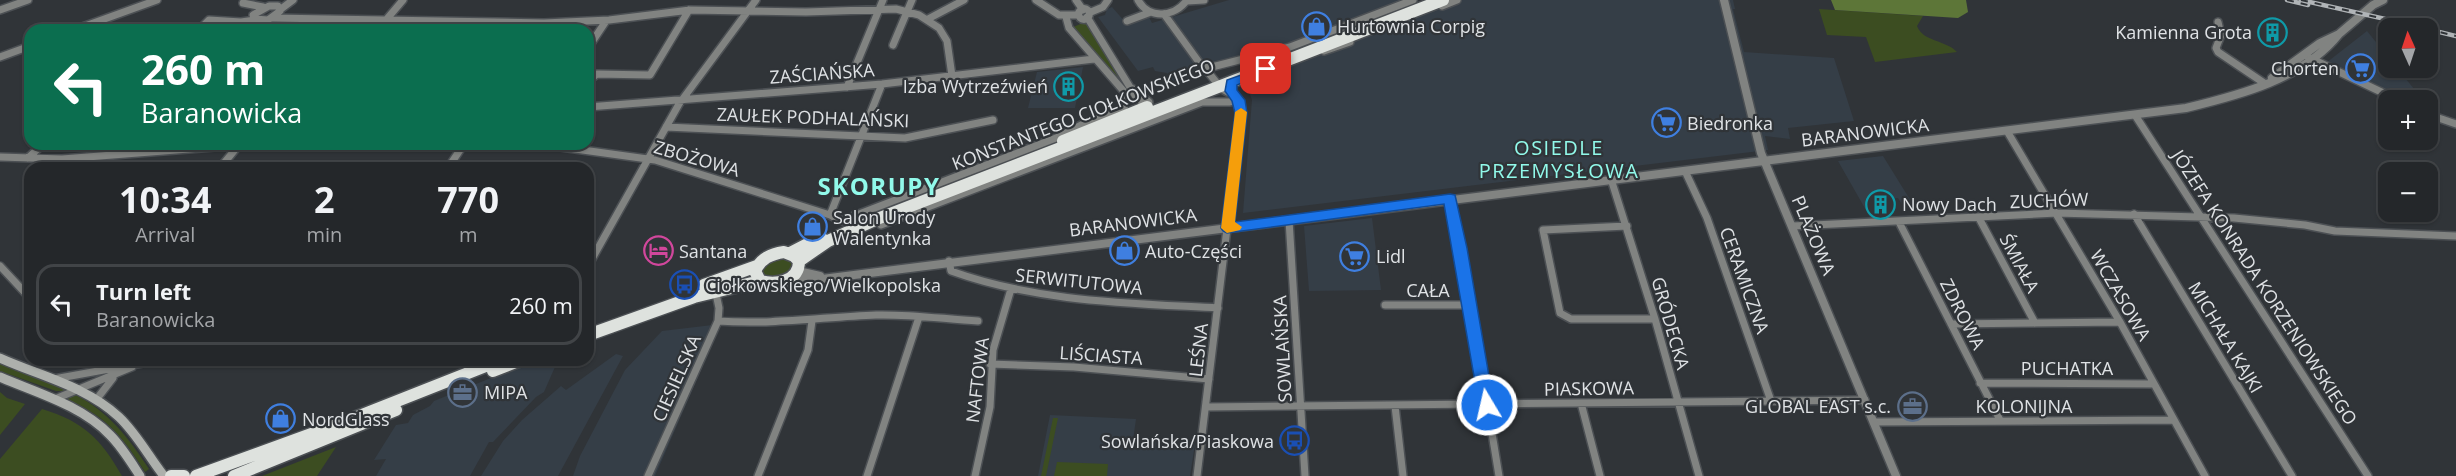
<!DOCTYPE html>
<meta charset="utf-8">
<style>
body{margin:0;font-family:"Open Sans",sans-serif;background:#2c2f32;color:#f1f3f6;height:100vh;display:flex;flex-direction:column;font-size:22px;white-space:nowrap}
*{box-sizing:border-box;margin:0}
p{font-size:20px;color:#a3a5a8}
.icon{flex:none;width:33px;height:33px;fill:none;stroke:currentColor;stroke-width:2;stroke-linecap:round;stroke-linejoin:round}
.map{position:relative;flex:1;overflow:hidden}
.details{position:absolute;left:24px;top:162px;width:570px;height:204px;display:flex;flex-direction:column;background:#24272a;border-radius:18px;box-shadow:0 2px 4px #0004,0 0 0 2px #414447}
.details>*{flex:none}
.guide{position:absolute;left:24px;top:24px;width:570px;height:126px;border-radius:18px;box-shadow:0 2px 4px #0004,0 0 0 2px #414447;background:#0b6e4f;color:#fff;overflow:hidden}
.needle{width:39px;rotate:357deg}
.buttons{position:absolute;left:2378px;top:18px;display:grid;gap:12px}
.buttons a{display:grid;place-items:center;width:60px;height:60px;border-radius:12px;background:#24272a;box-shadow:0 2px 4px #0004,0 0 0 2px #414447;font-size:30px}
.pin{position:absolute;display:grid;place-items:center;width:51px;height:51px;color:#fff;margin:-26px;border-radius:12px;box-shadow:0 3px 9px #0006}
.me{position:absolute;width:66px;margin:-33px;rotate:351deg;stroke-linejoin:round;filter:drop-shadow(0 0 4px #0008)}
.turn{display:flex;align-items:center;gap:21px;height:126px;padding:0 18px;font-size:27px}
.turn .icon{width:78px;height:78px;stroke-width:2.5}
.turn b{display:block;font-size:42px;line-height:51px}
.eta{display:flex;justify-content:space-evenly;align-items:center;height:102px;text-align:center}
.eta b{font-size:36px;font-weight:700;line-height:42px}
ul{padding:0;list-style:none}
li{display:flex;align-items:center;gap:18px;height:81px;margin:0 12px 9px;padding:0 6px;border:3px solid #414447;border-radius:18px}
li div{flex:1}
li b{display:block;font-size:22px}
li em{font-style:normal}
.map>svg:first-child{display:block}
.built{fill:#353e47}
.green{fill:#3c4d21}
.forest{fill:#5d7638}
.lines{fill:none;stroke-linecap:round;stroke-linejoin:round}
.minor-casing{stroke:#4c5054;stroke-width:10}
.tertiary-casing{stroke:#4c5054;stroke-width:11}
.secondary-casing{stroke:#4c5054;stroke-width:12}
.trunk-casing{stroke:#4c5054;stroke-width:15}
.minor{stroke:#818381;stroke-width:7}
.tertiary{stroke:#818381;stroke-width:8}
.secondary{stroke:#adb0ac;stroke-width:9}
.trunk{stroke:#dee2de;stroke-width:12}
.rail-casing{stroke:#b0b4b7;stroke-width:4.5}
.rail{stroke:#303438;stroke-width:2;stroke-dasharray:7;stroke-linecap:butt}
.route{fill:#1a73e8;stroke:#114b97;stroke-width:1.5}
.slow{fill:#f59e0b}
.labels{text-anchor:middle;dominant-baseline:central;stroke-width:4.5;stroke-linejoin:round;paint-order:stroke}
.poi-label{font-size:18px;fill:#dfe2e5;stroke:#303438;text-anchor:start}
.street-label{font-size:18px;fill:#dfe2e5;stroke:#303438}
.neighbourhood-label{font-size:20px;letter-spacing:1.5px;fill:#91f9ea;stroke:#303438}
.district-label{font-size:24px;font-weight:bold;letter-spacing:1.5px;fill:#91f9ea;stroke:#303438}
</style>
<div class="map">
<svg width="2456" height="476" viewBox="0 0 2456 476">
<rect width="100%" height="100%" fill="#303438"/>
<!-- built -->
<path class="built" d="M 1229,0 L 1402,0 L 1177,86 L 1167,73 L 1155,71 L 1153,67 L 1138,71 L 1098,17 L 1105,15 L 1107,9 L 1112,7 L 1126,23 L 1149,17 L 1152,23 Z
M 1447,0 L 1733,0 L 1735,9 L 1733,9 L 1744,52 L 1834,58 L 1854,121 L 1788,128 L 1790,139 L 1765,136 L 1768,150 L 1243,213 L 1252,100 L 1245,80 Z
M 2367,31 L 2388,57 L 2388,68 L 2397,68 L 2423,100 L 2407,100 L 2326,63 Z
M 1083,67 L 1075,108 L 1028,108 L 1037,72 Z
M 1883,156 L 1914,206 L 1903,206 L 1898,198 L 1877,200 L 1884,220 L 1871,219 L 1838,161 Z
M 1372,218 L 1381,290 L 1309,291 L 1304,226 Z
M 721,324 L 655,476 L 573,476 L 580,456 L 625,370 L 662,331 Z
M 616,354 L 623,356 L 558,476 L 481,476 L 503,441 L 522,420 L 561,386 L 566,390 Z
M 535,360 L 558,360 L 544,392 L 536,397 L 493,442 L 489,442 L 470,476 L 376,476 L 386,459 L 374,460 L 396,425 L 408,423 L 413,415 L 430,406 L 434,401 Z
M 1050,415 L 1136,419 L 1133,440 L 1195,444 L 1190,476 L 1038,476 Z"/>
<!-- green -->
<path class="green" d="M 1819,9 L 1923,16 L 1917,26 C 1923,42 1946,40 1957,52 L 1875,62 L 1866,37 L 1827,35 Z
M 1085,22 L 1134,100 L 1131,100 L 1129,94 L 1071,28 Z
M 785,257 L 795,263 L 792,273 L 769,280 L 762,274 L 762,269 L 769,260 Z
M 0,362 L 68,391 L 56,391 L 0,371 Z
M 0,392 L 7,398 L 25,404 L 0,435 Z
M 74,394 C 109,412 128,437 149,469 L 145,472 C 121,434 105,415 62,397 Z
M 42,409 C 84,422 100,438 122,476 L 0,476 L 0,459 Z
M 1053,418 L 1058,418 L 1046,476 L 1041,476 Z
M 336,447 L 317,476 L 262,476 Z
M 1057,462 L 1108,464 L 1107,476 L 1054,476 Z"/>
<!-- forest -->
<path class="forest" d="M 1831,0 L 1966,0 L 1968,12 L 1958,18 L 1835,10 Z"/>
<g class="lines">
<defs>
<path id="minor" d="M 1036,0 L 1059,15 L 1078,15
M 1076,0 L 1083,10
M 1138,0 C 1149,20 1175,17 1187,0
M 1187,1 L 1204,0
M 243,3 L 263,7
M 269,6 L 278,6 L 280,11 L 268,20 L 254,19 L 253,15 Z
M 1442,6 L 1457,0
M1078.5 14a5.5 5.5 0 1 1 11 0a5.5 5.5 0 1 1-11 0Z
M 281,9 L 293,0
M 0,10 L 28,0
M 1091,12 L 1103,7 L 1108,0
M 1164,14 L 1201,65 L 1208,68 L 1208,72 L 1216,82
M 1087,17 L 1136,97 L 1148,107
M 273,18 L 544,23 L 609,20 L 690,10 L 806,12 L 896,9 L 919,15 L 939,28 L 947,41 L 952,76
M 928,19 L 964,0
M 258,20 L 259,28 L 263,30
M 386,20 L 403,0
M 1127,21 L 1151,12
M 2218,22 L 2221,35 L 2216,48 L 2218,52 L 2264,83
M 74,30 L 157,0
M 199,30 L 209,20 L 241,22 L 255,20
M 893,45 L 912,0
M 588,48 L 606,21
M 1324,51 L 1350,42
M 0,57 L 30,46
M 2308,57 L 2398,100
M 1208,68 L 1290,47 L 1413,0
M 588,81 L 597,74 L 650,75 L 689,10
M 847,87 L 883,0
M 1133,89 L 1149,102 L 1148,107
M 588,107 L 882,84 L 1094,59
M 2427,114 L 2456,124
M 2135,115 L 2368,476
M 666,127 L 905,138 L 993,120
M 2007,131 L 2120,322 L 2205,476
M 539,144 L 655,160 L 830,215 L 841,221 L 1056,138 L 1083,124 L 1124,108 L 1127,95 L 1069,28 L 1066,17
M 0,157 L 62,159 L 252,144
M 28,158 L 43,144
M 220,168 L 238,146
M 448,168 L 464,144
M 1685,171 L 1707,218 L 1771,401
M 1611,179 L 1655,319 L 1699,476
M 1450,199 L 1471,305 L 1499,476
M 2134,214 L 2292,476
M 830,215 L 882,84
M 1979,218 L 2035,323
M 1289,220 L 1305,476
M 1899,222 L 2000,420
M 881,225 L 1202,102 L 1229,102 L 1238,100
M 1627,226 L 1543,230 L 1560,313 L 1571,319 L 1655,319
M 1793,226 L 2057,213 L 2234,218 L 2305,225 L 2335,231 L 2456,236
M 949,261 L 951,271 C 1037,302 1128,303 1218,308
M 0,266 L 30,298
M 588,266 L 679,104 L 756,0
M 1385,305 L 1471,305
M 718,321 C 771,325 823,317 876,315 C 909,314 944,319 978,321
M 1951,324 L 2120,322
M 990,364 L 1074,367 L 1209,379
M 54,379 L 159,360
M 1980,383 L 2154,384
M 55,399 L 132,367
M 96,400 L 113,378
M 1581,403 L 1600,476
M 1395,406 L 1403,476
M 1206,407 L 1865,400
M 1875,422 L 2173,420
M 648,476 L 718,321 L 719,308 L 715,289
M 758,476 L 808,350 L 812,321
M 867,476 L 919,317
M 975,476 L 990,407 L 993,350 L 1011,289
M 1197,476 L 1241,113 L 1235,96 L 1220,88"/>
<path id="tertiary" d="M 1724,0 L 1761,153 L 1896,476
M 2272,78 L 2320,43 L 2339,34 L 2373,5 L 2383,0
M 798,271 L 820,276
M 790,279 L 814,280 L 2186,108 C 2240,95 2303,79 2339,34"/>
<path id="secondary" d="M 0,358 C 40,376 86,386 119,417 C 137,434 149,457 164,476
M 0,377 C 37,393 81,405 110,435 C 122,447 131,462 140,476"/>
<path id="trunk" d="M 1063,141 L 1147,107
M 784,252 L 794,256 L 799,261 C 799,282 776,285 760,281 L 755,271 C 761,258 771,254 784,252 Z
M 790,253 L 821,237
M 799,261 L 828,241 L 877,219 L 1443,0
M 704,285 L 757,266
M 588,335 L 694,297 L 760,281
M 493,371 L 521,360
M 171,476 L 184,476
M 196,476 L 339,424 L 501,360
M 234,476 L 396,410"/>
</defs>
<!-- minor casing -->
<use href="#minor" class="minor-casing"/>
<!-- tertiary casing -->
<use href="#tertiary" class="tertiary-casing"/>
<!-- secondary casing -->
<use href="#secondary" class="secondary-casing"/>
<!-- trunk casing -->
<use href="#trunk" class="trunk-casing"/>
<!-- minor -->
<use href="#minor" class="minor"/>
<!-- tertiary -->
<use href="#tertiary" class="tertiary"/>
<!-- secondary -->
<use href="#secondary" class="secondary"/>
<!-- trunk -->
<use href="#trunk" class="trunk"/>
<defs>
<path id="rail" d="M 2287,0 L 2308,5
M 2301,0 L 2425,28
M 2427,29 L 2456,36"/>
</defs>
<!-- rail casing -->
<use href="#rail" class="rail-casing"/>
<!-- rail -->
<use href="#rail" class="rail"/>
</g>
<!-- route -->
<path class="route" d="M 1266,66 L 1272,69 L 1270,72 L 1237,85 L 1237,90 L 1245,100 L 1247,113 L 1235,222 L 1450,194 L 1455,195 L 1467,248 L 1494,405 L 1492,409 L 1481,409 L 1479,405 L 1444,204 L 1227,233 L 1223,231 L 1221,228 L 1235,113 L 1232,101 L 1225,91 L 1227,80 Z"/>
<!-- slow -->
<path class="slow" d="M 1241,108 L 1247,112 L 1235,222 L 1242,227 L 1240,230 L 1227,233 L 1221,228 L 1235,112 Z"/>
<!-- icons -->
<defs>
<symbol id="shop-ring" viewBox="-11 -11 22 22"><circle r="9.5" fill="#303438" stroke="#3f7fe0" stroke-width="1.5"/><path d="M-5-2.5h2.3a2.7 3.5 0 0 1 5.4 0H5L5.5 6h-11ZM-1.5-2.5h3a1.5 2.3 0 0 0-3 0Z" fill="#3f7fe0"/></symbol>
<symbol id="building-ring" viewBox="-11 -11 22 22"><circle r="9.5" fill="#303438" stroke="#0f9aa8" stroke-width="1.5"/><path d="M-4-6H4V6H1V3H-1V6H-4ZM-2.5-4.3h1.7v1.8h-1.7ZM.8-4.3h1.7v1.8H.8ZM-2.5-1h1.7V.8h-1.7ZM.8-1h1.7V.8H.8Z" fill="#0f9aa8"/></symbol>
<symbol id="supermarket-ring" viewBox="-11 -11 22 22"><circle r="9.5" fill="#303438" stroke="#3f7fe0" stroke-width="1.5"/><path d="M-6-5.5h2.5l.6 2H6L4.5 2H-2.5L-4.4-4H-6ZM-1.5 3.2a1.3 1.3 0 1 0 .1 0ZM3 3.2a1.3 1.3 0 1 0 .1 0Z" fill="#3f7fe0"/></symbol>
<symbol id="hotel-ring" viewBox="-11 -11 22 22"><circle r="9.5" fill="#303438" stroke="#d1479c" stroke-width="1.5"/><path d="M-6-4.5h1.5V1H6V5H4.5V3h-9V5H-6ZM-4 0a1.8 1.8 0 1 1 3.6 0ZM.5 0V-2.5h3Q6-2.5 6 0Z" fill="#d1479c"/></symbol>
<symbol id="bus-ring" viewBox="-11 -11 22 22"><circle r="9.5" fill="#303438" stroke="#1a4fb4" stroke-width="1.5"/><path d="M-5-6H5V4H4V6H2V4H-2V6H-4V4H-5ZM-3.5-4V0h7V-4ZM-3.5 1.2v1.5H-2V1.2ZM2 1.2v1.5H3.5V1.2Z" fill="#1a4fb4"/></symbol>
<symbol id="office-ring" viewBox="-11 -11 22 22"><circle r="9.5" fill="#303438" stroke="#5c6f8a" stroke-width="1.5"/><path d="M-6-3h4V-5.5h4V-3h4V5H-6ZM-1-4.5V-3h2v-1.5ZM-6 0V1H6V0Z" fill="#5c6f8a"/></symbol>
</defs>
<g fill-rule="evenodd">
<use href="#shop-ring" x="1300" y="10" width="33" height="33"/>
<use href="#building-ring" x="2256" y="16" width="33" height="33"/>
<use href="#supermarket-ring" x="2344" y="52" width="33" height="33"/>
<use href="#building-ring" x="1052" y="70" width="33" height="33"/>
<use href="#supermarket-ring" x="1650" y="106" width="33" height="33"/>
<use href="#building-ring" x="1864" y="188" width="33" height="33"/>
<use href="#shop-ring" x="796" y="210" width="33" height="33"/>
<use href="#hotel-ring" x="642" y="234" width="33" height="33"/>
<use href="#shop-ring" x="1108" y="234" width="33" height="33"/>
<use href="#supermarket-ring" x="1338" y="240" width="33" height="33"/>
<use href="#bus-ring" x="668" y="268" width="33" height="33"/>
<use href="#office-ring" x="446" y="376" width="33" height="33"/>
<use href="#office-ring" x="1896" y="390" width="33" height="33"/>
<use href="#shop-ring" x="264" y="402" width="33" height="33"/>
<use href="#bus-ring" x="1278" y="424" width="33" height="33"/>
</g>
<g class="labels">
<!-- poi labels -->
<g class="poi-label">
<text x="1337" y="26">Hurtownia Corpig</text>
<text x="2252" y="32" text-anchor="end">Kamienna Grota</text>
<text x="2339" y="68" text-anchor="end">Chorten</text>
<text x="1048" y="86" text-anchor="end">Izba Wytrzeźwień</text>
<text x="1687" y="123">Biedronka</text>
<text x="1902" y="204">Nowy Dach</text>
<text x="833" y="217">Salon Urody<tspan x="833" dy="21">Walentynka</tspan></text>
<text x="679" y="251">Santana</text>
<text x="1145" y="251">Auto-Części</text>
<text x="1376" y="256">Lidl</text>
<text x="705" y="285">Ciołkowskiego/Wielkopolska</text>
<text x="484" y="392">MIPA</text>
<text x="1891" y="406" text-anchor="end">GLOBAL EAST s.c.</text>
<text x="302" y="419">NordGlass</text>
<text x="1274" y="441" text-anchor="end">Sowlańska/Piaskowa</text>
</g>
<!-- street labels -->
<g class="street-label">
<text transform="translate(822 73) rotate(-4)">ZAŚCIAŃSKA</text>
<text transform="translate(1083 114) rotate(-21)">KONSTANTEGO CIOŁKOWSKIEGO</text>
<text transform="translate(813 117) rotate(2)">ZAUŁEK PODHALAŃSKI</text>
<text transform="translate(1865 132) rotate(-7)">BARANOWICKA</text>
<text transform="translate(697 158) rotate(16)">ZBOŻOWA</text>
<text transform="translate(2049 200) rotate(-2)">ZUCHÓW</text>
<text transform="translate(1133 222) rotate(-7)">BARANOWICKA</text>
<text transform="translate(1814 235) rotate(67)">PLAŻOWA</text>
<text transform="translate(2020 263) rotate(62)">ŚMIAŁA</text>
<text transform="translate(1745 280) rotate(70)">CERAMICZNA</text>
<text transform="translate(1079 281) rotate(6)">SERWITUTOWA</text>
<text transform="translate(2265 287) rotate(57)">JÓZEFA KONRADA KORZENIOWSKIEGO</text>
<text x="1428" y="290">CAŁA</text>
<text transform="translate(2121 295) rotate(60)">WCZASOWA</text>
<text transform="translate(1963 314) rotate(63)">ZDROWA</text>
<text transform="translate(1671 323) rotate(74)">GRÓDECKA</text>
<text transform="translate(2226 337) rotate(59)">MICHAŁA KAJKI</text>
<text transform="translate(1282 349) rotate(-93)">SOWLAŃSKA</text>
<text transform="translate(1198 350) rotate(-83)">LEŚNA</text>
<text transform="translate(1101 355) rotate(4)">LIŚCIASTA</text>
<text x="2067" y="368">PUCHATKA</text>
<text transform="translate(676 378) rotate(-66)">CIESIELSKA</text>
<text transform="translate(977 380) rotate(-83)">NAFTOWA</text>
<text transform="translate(1589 388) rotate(-1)">PIASKOWA</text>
<text x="2024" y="406">KOLONIJNA</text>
</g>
<!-- neighbourhood labels -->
<g class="neighbourhood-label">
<text x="1559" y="147">OSIEDLE<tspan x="1559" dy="23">PRZEMYSŁOWA</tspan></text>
</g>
<!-- district labels -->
<g class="district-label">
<text x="879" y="185">SKORUPY</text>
</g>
</g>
</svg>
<div class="buttons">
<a><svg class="needle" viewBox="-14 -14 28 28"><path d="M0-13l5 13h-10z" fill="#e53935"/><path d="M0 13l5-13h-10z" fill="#a3a5a8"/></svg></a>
<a>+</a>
<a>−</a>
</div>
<div class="pin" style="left:1266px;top:69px;background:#d93025"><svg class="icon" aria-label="arrive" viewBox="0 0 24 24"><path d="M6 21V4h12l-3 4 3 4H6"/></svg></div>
<svg class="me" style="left:1487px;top:405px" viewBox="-20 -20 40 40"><circle r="17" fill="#1a73e8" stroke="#fff" stroke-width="3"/><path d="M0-11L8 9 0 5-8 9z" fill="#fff"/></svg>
<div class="guide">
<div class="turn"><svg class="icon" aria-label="left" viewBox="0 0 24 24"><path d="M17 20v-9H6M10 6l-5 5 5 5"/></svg><div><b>260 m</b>Baranowicka</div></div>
</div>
<section class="details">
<div class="eta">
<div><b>10:34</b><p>Arrival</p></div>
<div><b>2</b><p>min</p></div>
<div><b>770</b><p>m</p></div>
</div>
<ul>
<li><svg class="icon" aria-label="left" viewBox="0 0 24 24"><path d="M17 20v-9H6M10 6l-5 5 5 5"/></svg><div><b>Turn left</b><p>Baranowicka</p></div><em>260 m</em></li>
</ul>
</section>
</div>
